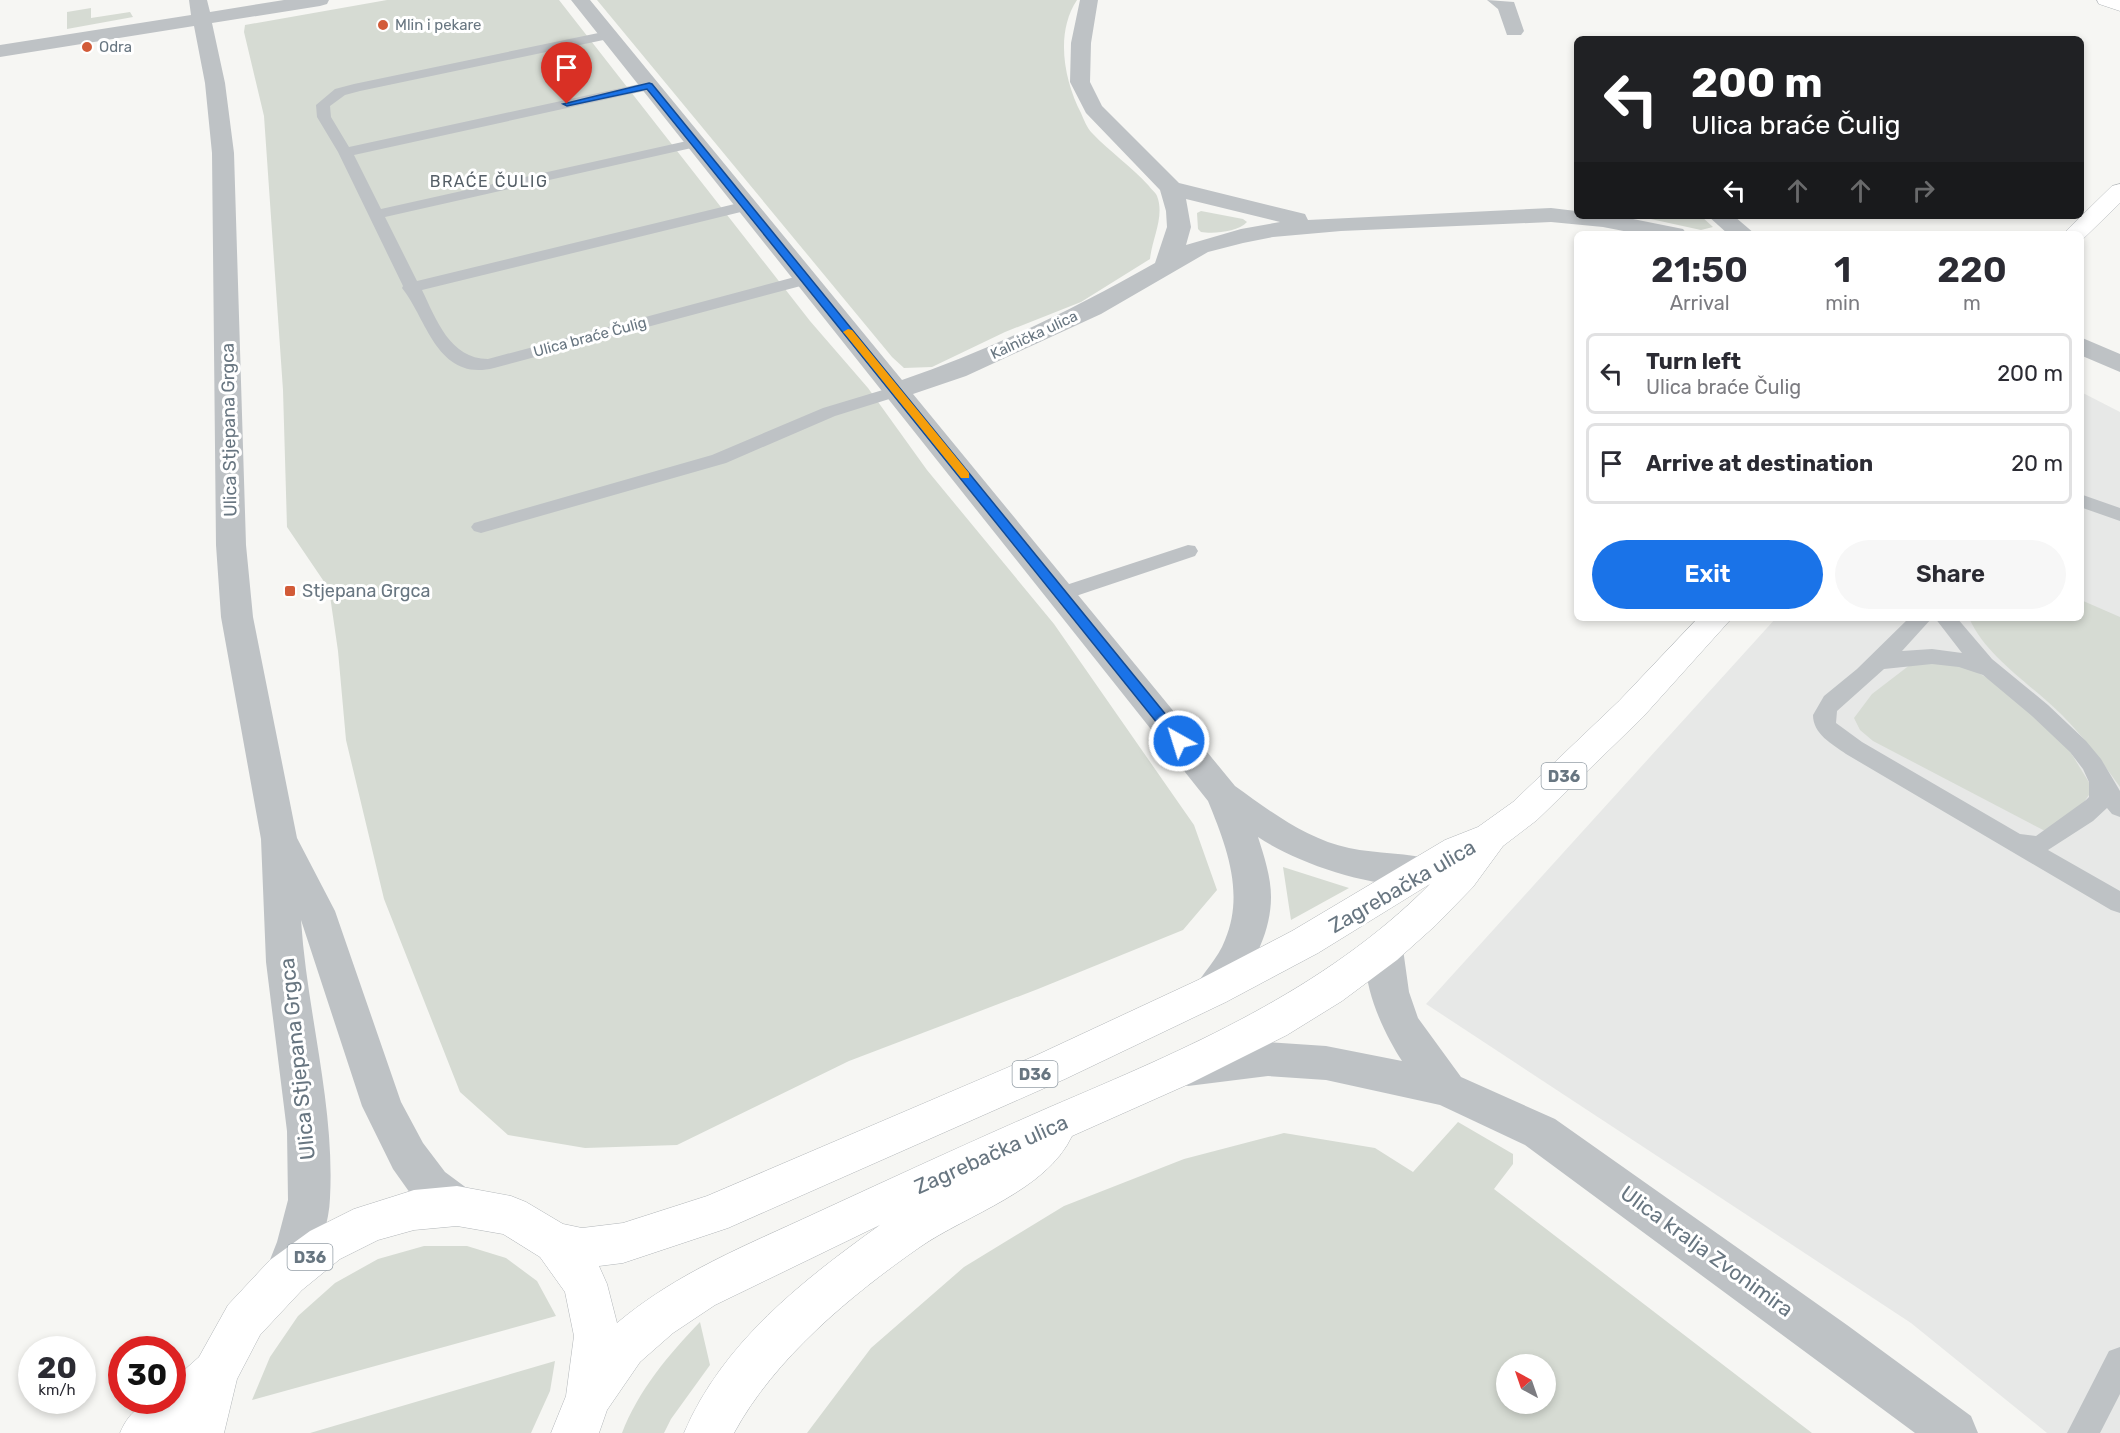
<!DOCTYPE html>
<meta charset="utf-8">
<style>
body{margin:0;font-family:Rubik,sans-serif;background:#f7f7f7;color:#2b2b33;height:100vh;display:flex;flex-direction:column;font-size:22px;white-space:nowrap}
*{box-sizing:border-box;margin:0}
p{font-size:20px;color:#7c7c81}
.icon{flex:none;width:33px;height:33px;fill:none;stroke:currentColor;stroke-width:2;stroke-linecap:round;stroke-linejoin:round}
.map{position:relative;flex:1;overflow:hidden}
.details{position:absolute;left:1574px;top:231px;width:510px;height:390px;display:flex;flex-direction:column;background:#fff;border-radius:9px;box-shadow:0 3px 9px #0003}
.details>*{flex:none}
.top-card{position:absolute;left:1574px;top:36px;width:510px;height:183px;border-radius:9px;box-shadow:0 3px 9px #0003;background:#202124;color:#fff;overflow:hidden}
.needle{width:39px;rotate:320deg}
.buttons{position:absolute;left:1496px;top:1354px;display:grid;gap:12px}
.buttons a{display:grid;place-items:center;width:60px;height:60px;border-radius:50%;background:#fff;box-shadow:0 3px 9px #0003;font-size:30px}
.speed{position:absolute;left:18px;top:1336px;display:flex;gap:12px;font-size:30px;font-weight:700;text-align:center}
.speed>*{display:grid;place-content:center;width:78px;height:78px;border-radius:50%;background:#fff;box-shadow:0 3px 9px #0003;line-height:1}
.speed small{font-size:15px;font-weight:400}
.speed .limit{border:9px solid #d22;background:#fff;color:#111}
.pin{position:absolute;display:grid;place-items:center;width:51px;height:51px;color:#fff;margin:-62px -26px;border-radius:50% 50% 50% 0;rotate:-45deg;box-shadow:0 0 6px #0007}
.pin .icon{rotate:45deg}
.me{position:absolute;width:66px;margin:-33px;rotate:321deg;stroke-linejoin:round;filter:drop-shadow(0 0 4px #0008)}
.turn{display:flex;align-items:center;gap:21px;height:126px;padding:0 18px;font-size:27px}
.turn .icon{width:78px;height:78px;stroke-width:2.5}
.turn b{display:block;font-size:42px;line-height:51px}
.lanes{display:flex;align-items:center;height:57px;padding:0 18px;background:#0003;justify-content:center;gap:30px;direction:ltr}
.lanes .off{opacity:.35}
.eta{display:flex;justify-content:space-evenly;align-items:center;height:102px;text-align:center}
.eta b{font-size:36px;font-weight:600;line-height:42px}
.cta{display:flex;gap:12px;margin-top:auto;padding:12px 18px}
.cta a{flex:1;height:69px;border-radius:36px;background:#1a73e8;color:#fff;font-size:24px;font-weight:600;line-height:69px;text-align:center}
.cta a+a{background:#f7f7f7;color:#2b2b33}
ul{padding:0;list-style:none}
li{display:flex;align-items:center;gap:18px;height:81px;margin:0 12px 9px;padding:0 6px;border:3px solid #e1e1e2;border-radius:9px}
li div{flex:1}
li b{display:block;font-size:22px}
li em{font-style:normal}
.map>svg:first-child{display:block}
.built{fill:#e7e8e7}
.green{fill:#d6dbd3;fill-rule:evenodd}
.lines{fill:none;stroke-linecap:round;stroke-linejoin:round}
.secondary-casing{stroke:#b3b7bb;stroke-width:1}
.primary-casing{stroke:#b2b6b9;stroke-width:1}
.service{fill:#bec2c5;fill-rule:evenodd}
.minor{fill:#bec2c5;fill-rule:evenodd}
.secondary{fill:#fff;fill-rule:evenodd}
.primary{fill:#fff;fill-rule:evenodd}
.route{fill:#1a73e8;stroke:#114b97;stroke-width:1.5}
.slow{fill:#f59e0b}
.poi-dot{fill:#d25b38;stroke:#fff;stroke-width:2}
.labels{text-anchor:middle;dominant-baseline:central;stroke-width:6;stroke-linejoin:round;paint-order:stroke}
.far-poi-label{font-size:15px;fill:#687681;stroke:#fff;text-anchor:start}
.far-street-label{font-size:15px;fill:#687681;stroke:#fff}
.far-neighbourhood-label{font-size:16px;letter-spacing:1.5px;fill:#555f67;stroke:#fff}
.shield{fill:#fff;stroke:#959fa7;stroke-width:1.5}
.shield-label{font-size:16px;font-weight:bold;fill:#687681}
.street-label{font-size:18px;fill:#687681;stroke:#fff}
.poi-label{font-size:18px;fill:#687681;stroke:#fff;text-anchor:start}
.near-street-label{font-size:21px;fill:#687681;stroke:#fff}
</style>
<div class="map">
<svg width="2120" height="1433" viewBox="0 0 2120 1433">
<rect width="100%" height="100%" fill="#f6f6f3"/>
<!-- built -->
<path class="built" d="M 2081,392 L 2120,412 L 2120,1433 L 2047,1433 L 1911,1323 L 1426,1004 L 1776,618 L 2080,618 Z"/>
<!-- green -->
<path class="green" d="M 387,0 L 559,0 L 810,321 L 868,388 L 927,470 L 1054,624 L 1194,825 L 1217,890 L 1183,930 L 1038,989 L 849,1061 L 677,1145 L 585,1148 L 508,1135 L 460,1092 L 384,899 L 346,740 L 338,651 L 329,589 L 287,527 L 283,390 L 264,116 L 244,32 L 245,25 Z
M 597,0 L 1077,0 C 1055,33 1064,80 1081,113 C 1084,120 1087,128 1092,133 C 1110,152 1131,166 1149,186 C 1151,189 1156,193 1157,196 C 1165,216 1152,239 1150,259 L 1081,302 L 1005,332 L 932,367 L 904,368 L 892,357 Z
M 91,8 L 91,18 L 130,12 L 133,17 L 67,29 L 67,12 Z
M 1201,211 L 1243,219 L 1247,222 C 1238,232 1214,234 1201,232 L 1198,229 L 1197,213 Z
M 1637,216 L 1701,216 L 1713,227 L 1701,230 Z
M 2081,600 L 2120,617 L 2120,787 C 2102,762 2084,737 2062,715 C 2031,684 1987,658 1969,618 L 2080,618 Z
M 1915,661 L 1964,665 L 1991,680 L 2060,735 L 2093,789 L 2076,814 L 2047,832 L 1873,741 L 1860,730 L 1854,718 L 1872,694 Z
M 1283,867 L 1349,888 L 1291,920 Z
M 1458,1122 L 1513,1154 L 1513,1164 L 1494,1189 L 1812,1433 L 807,1433 L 871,1348 L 964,1267 L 1064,1206 L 1184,1159 L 1284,1133 L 1375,1148 L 1413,1172 ZM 1506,1365 L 1545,1365 L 1545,1404 L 1506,1404 Z
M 424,1246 L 467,1246 L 506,1258 L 537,1281 L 556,1316 L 252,1400 L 270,1357 L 298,1316 L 335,1283 L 378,1259 Z
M 700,1322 L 710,1365 L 671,1419 L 664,1433 L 622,1433 C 638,1391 669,1354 700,1322 Z
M 555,1361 L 550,1391 L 531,1433 L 310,1433 Z"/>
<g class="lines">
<defs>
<path id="secondary" d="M 2097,0 L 2120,0 L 2120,11 L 2099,4 Z"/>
<path id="primary" d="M 2120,184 L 2120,203 L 2083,239 L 2080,240 L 2080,234 L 2063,234 L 2112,186 Z
M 1698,618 L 1732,618 L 1643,717 L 1537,820 L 1503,846 L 1473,887 L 1436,925 L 1397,960 L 1342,1001 L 1287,1035 L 1191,1083 L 1072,1136 C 1046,1191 968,1214 920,1247 C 851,1295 774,1359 734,1433 L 684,1433 C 722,1343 803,1280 880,1225 L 715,1305 L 673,1333 L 640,1362 L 607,1410 L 599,1433 L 551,1433 L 566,1396 L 574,1336 L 565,1292 L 540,1257 L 503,1234 L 457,1226 L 414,1230 L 378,1240 L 340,1259 L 302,1290 L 260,1335 L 237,1379 L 224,1433 L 120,1433 C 131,1407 146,1401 172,1401 L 172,1381 L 199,1357 L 228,1305 L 270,1260 L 310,1231 L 354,1209 L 414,1190 L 457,1186 L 511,1196 L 526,1202 L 563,1224 L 582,1228 L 623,1223 L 707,1196 L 1037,1055 L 1198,980 L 1292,931 L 1445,840 L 1478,827 L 1513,802 L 1619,701 ZM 1430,884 C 1324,991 1186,1049 1050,1107 C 972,1141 894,1177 816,1213 C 745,1246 678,1272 617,1323 L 607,1284 L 599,1266 L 623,1263 L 728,1228 L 1065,1079 L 1226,1002 L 1318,953 Z"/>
</defs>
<!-- secondary casing -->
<use href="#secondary" class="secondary-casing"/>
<!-- primary casing -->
<use href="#primary" class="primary-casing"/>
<!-- service -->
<path class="service" d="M 608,31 L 615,35 L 613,38 L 360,91 L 345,95 L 330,106 L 331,117 L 349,147 L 649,82 L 656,86 L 649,90 L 354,155 L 381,209 L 696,139 L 703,143 L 696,147 L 385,217 L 417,281 L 747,201 L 755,206 L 753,209 L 422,290 C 436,319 450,359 488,359 L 806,274 L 814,279 L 812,283 L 494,368 C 437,382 427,319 402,288 L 403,286 L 338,152 L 317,117 L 316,105 L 335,89 L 354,84 Z
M 896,386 L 902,387 L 905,391 L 902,395 L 835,416 L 726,463 L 481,533 L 474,531 L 471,527 L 474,523 L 712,455 L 823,408 Z
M 2080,494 L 2120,508 L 2120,521 L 2080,507 Z
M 1188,545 L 1195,546 L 1198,551 L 1195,556 L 1061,601 L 1054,599 L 1051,594 L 1054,589 Z
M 1909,618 L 1932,618 L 1902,651 L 1932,649 L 1962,653 L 1935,618 L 1957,618 L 1992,659 L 2048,705 L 2086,741 L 2101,759 L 2120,791 L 2120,817 L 2112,814 L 2107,808 L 2093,821 L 2048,850 L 2120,891 L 2120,913 L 2111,910 L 1846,754 C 1832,744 1813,734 1813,715 L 1824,696 L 1857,669 ZM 1932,664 L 1959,667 L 1983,675 L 2032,716 L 2070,752 L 2083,769 L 2089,782 L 2089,797 L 2086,800 L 2036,836 L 2020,834 L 1862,742 L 1836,723 L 1837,711 L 1884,669 Z
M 2120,1347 L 2120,1394 L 2100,1433 L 2067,1433 L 2109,1351 Z"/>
<!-- minor -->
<path class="minor" d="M 189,0 L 207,0 L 210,12 L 284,0 L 329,0 L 327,4 L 320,6 L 212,23 L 225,83 L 234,153 L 246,545 L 253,617 L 297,838 L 335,911 L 401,1102 L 423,1143 L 445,1172 L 472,1192 L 478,1206 L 472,1220 L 457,1226 L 442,1220 L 415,1200 L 393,1169 L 362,1106 L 301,920 C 307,1013 335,1105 330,1198 C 329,1229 314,1262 302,1290 L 286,1296 L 270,1290 L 264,1275 L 277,1242 L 288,1200 L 287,1131 L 266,962 L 261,839 L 221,617 L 216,545 L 212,153 L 205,83 L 194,26 L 0,57 L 0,45 L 191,15 Z
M 571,0 L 590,0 L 902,380 C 990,350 1074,309 1155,263 L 1167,227 L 1166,211 L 1160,190 L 1086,113 L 1070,82 L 1071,43 L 1080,0 L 1098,0 L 1091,43 L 1090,82 L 1102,106 L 1179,183 L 1305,214 L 1308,220 L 1551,208 L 1576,211 L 1576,216 L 1618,216 L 1683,229 L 1687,234 L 1639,234 L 1603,227 L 1551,222 L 1341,231 L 1273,237 L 1243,243 L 1208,252 L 1101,314 L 966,376 L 913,394 L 1235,786 C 1270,811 1306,839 1349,848 C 1377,854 1408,852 1436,861 L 1441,871 L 1436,881 C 1389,896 1298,864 1258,837 C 1264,856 1271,877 1271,897 C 1271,930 1255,962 1236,987 C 1233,992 1229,999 1225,1002 C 1216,1009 1208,1005 1198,1002 L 1193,991 C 1202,973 1218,959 1225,940 C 1245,893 1226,845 1208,801 ZM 1186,199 L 1280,222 L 1241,229 L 1186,245 L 1191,227 Z
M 1487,0 L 1514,2 L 1524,31 L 1521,35 L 1507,35 L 1498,9 Z
M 1708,216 L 1734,216 L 1755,234 L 1728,234 Z
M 2080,337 L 2120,354 L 2120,372 L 2080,355 Z
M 1384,934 L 1397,938 L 1403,949 L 1409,992 L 1418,1018 L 1461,1077 L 1555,1119 L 1847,1325 L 1971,1416 L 1978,1433 L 1915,1433 L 1525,1145 L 1440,1105 L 1326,1080 L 1268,1076 L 1188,1086 L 1174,1081 L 1168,1069 L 1174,1057 L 1188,1052 L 1268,1042 L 1326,1046 L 1402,1061 C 1383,1032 1354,972 1371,938 Z"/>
<!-- secondary -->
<use href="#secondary" class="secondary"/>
<!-- primary -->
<use href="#primary" class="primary"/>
</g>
<!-- route -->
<path class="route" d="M 649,83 L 652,84 L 1184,737 L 1186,741 L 1184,744 L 1174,744 L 647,89 L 567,106 L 563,104 Z"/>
<!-- slow -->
<path class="slow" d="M 848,329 L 852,330 L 969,473 L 969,478 L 961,478 L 845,334 L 843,332 Z"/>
<!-- markers -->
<g class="poi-dot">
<circle cx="383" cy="25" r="6"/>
<circle cx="87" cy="47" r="6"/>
<rect x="284" y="585" width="12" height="12" rx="3"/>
</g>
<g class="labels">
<!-- far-poi labels -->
<g class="far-poi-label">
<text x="395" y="25">Mlin i pekare</text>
<text x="99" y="47">Odra</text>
</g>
<!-- far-street labels -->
<g class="far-street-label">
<text transform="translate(1034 335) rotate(-25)">Kalnička ulica</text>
<text transform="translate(590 337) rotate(-15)">Ulica braće Čulig</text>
</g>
<!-- far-neighbourhood labels -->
<g class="far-neighbourhood-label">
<text x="489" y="181">BRAĆE ČULIG</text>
</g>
<!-- shield labels -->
<g class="shield">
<rect x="1541.5" y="763" width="45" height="26" rx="4.5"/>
<rect x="1012.5" y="1061" width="45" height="26" rx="4.5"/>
<rect x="287.5" y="1244" width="45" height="26" rx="4.5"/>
</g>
<g class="shield-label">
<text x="1564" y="776">D36</text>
<text x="1035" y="1074">D36</text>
<text x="310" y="1257">D36</text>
</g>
<!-- street labels -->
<g class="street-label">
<text transform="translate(229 430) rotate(-91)">Ulica Stjepana Grgca</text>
</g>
<!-- poi labels -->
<g class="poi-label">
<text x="302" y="591">Stjepana Grgca</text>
</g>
<!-- near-street labels -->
<g class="near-street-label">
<text transform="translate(1402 886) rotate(-30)">Zagrebačka ulica</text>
<text transform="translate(297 1059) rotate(-96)">Ulica Stjepana Grgca</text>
<text transform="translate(991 1154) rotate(-24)">Zagrebačka ulica</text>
<text transform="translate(1707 1251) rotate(36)">Ulica kralja Zvonimira</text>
</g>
</g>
</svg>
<div class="buttons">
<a><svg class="needle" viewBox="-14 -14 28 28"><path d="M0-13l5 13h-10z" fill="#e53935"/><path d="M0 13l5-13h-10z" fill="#7c7c81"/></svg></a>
</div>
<div class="speed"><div>20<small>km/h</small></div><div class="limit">30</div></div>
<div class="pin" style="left:567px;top:104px;background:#d93025"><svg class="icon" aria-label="arrive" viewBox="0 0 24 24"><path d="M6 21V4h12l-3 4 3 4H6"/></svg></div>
<svg class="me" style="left:1179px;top:741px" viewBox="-20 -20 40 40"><circle r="17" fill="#1a73e8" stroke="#fff" stroke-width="3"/><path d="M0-11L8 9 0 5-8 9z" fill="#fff"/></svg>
<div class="top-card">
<div class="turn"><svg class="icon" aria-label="left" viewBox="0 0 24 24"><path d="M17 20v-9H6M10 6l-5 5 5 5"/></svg><div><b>200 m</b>Ulica braće Čulig</div></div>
<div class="lanes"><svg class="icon" aria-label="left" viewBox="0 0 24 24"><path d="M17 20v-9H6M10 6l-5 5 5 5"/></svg><svg class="icon off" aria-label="ahead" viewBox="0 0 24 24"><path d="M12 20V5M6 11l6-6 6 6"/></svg><svg class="icon off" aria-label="ahead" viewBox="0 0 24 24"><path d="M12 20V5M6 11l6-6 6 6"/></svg><svg class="icon off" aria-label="right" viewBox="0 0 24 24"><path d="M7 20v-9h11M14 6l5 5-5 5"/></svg></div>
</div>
<section class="details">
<div class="eta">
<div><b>21:50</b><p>Arrival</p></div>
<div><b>1</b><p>min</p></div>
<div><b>220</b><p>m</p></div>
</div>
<ul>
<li><svg class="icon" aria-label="left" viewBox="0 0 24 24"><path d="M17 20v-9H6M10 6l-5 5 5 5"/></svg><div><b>Turn left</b><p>Ulica braće Čulig</p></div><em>200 m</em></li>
<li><svg class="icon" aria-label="arrive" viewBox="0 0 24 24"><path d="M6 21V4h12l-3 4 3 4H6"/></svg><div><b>Arrive at destination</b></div><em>20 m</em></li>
</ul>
<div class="cta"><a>Exit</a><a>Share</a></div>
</section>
</div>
